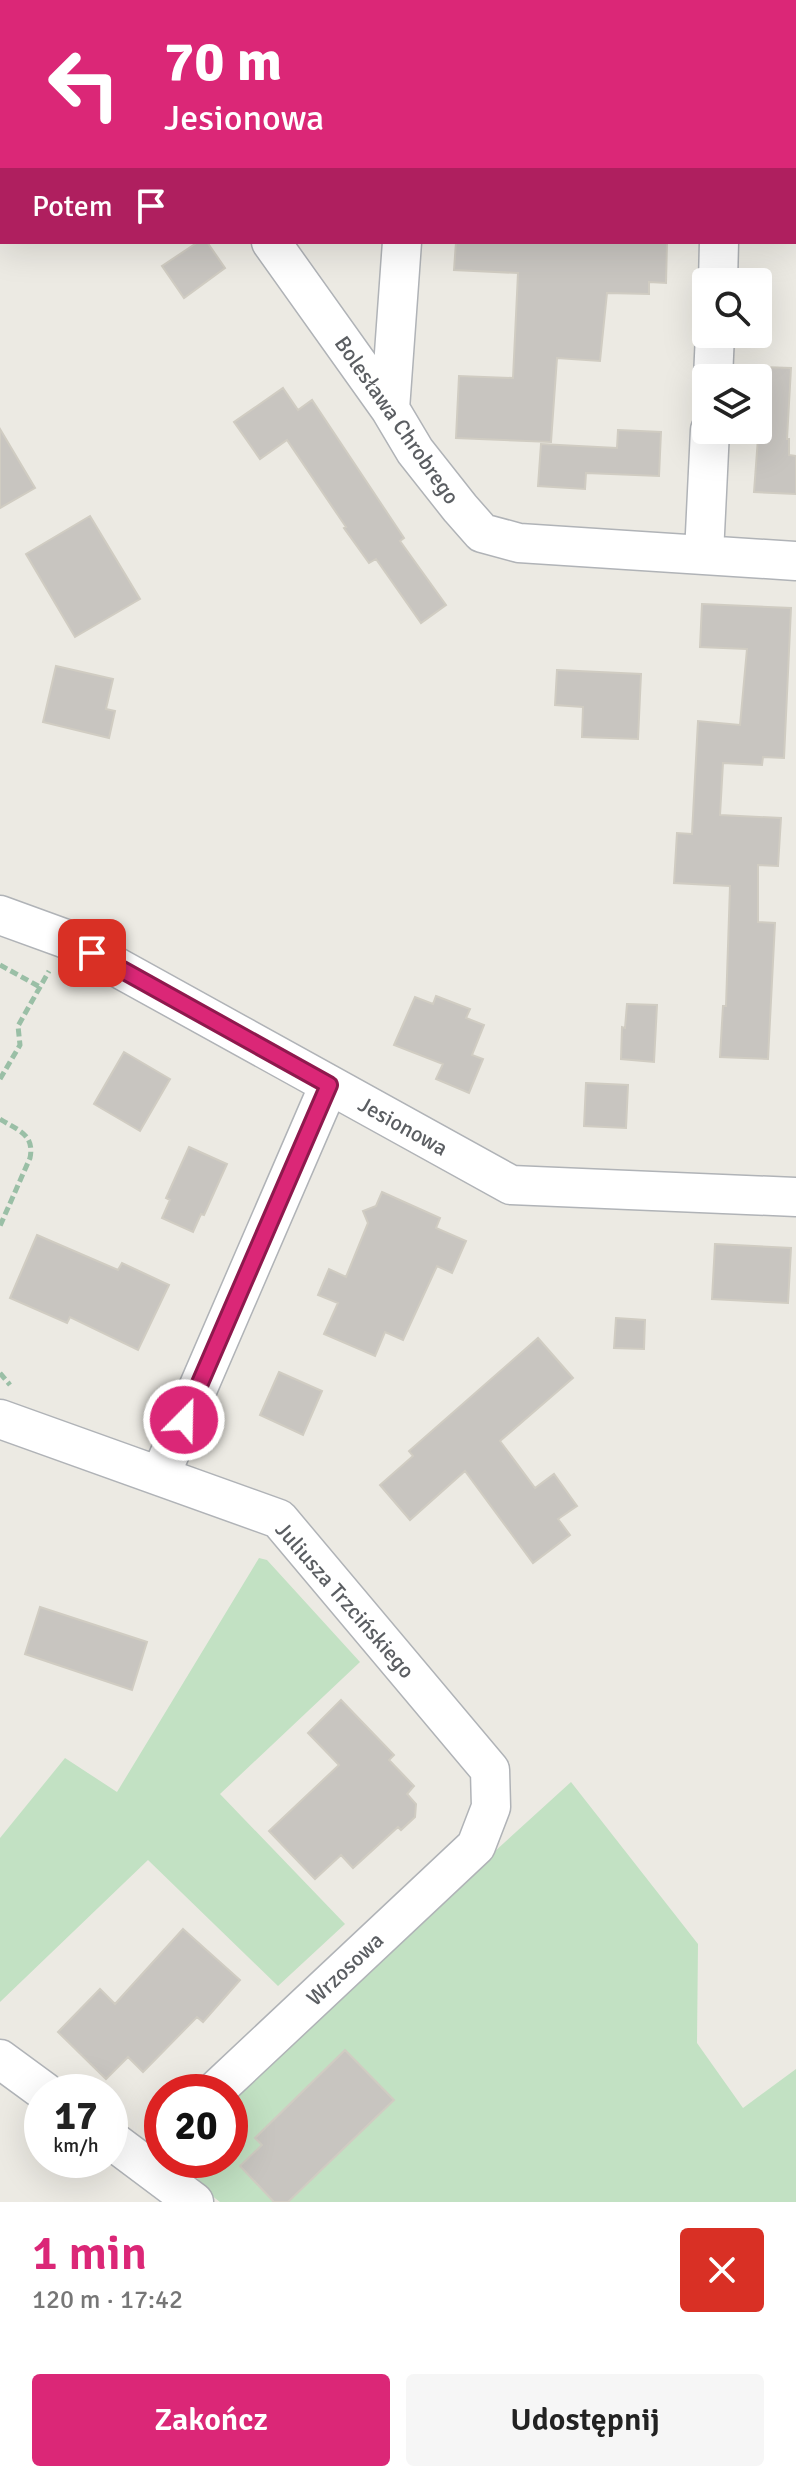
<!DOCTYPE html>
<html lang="pl">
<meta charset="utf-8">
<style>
body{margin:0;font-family:Signika,sans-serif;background:#f6f6f6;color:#222;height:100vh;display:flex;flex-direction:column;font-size:30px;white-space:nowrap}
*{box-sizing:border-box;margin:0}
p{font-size:26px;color:#767676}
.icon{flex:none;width:44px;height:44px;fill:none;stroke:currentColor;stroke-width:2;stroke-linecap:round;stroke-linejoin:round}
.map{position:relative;height:2202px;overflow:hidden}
.side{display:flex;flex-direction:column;background:#fff;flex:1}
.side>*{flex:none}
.top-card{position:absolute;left:0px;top:0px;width:796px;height:244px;box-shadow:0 8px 32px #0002;background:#db2777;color:#fff;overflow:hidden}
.controls{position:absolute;left:692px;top:268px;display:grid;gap:16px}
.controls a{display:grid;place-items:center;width:80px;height:80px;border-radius:8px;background:#fff;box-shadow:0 8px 32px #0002;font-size:40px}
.speed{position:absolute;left:24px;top:2074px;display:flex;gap:16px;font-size:40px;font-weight:700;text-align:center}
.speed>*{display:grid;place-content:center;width:104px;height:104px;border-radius:50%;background:#fff;box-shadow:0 8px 32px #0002;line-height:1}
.speed small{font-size:20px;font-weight:400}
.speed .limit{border:12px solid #d22;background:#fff;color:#111}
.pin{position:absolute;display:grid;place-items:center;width:68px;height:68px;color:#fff;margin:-34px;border-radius:16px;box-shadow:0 4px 12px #0006}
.me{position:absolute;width:88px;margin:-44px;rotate:23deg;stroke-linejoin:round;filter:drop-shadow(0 0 6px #0008)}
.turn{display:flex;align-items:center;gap:28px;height:168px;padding:0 32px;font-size:36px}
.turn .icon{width:104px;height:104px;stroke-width:2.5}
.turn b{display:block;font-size:56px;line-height:68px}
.then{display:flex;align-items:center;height:76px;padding:0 32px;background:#0003;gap:16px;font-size:30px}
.round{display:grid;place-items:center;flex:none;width:84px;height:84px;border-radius:8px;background:#f6f6f6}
.head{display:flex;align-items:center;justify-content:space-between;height:136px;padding:0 32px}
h1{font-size:48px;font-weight:600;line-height:60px;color:#db2777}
.primary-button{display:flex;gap:16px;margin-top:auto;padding:16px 32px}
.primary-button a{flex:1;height:92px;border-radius:8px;background:#db2777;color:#fff;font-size:32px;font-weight:600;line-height:92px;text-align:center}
.primary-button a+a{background:#f6f6f6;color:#222}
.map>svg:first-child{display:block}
.green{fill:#c2e1c3}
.building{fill:#c8c5c0;stroke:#d0ccc2;stroke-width:2}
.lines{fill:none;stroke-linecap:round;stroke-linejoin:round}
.minor-casing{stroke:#b0b3b7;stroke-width:41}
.path{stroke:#9abfa6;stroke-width:5;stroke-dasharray:8 4;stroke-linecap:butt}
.minor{stroke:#fff;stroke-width:38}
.route-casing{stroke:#8e194d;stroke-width:20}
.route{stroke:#db2777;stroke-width:14}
.labels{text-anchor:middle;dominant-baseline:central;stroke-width:6;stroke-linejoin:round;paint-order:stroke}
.street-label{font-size:22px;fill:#5b5e62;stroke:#fff}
</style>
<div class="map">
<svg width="796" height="2202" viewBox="0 0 796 2202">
<rect width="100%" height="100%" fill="#eceae3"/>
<!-- green -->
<path class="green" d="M 259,1558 L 267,1560 L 360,1662 L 220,1794 L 345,1924 L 278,1986 L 148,1860 L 0,2002 L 0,1838 L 65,1758 L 117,1792 Z
M 571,1782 L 698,1944 L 697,2043 L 743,2108 L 796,2069 L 796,2202 L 220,2202 L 202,2188 L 188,2160 L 230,2160 L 230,2092 Z"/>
<!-- building -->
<path class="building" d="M 198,242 L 207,242 L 225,268 L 184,298 L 162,266 Z
M 456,242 L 667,242 L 666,283 L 649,282 L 649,294 L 607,293 L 600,361 L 557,358 L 551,442 L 456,438 L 459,376 L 513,378 L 518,273 L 454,270 Z
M 758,367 L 791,368 L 787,439 L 789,439 L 789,455 L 796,456 L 796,494 L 754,492 L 758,438 Z
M 283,388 L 298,410 L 312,400 L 404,538 L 400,541 L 446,605 L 421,623 L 376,559 L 369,563 L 344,528 L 346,527 L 287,440 L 260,459 L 234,422 Z
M 0,429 L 35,488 L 0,508 Z
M 618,430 L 661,432 L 659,476 L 586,473 L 585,489 L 538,486 L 541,444 L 617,448 Z
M 90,516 L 140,599 L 75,637 L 26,554 Z
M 702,604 L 791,608 L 784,758 L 763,757 L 762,765 L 723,763 L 720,815 L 781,818 L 778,866 L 758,865 L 758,922 L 775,923 L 768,1059 L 720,1057 L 723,1006 L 726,1006 L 730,886 L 674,883 L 677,833 L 692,834 L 698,721 L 740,725 L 747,649 L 700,647 Z
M 56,666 L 113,679 L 106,709 L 115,711 L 109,738 L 43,722 Z
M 557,670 L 641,674 L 638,739 L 582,737 L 583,707 L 555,705 Z
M 436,996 L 470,1009 L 466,1018 L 484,1025 L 472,1055 L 483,1059 L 469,1093 L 436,1079 L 443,1064 L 394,1045 L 415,997 L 433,1004 Z
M 627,1004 L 657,1005 L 654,1062 L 621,1059 L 622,1027 L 625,1028 Z
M 124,1052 L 170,1079 L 140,1131 L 94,1104 Z
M 586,1083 L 628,1085 L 626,1128 L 584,1126 Z
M 189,1147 L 227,1164 L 204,1215 L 201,1214 L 193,1232 L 162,1218 L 170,1200 L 166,1198 Z
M 382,1192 L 440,1218 L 436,1228 L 466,1241 L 452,1273 L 437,1266 L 403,1340 L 385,1332 L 375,1356 L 324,1334 L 338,1303 L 318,1295 L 329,1269 L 346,1277 L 368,1223 L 363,1211 L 376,1206 Z
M 37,1235 L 118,1270 L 122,1263 L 169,1285 L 138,1350 L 70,1317 L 67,1323 L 10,1298 Z
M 715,1244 L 791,1248 L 788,1303 L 712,1299 Z
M 616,1318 L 645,1320 L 644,1349 L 614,1348 Z
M 538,1338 L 573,1378 L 500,1441 L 535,1488 L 554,1474 L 577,1506 L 558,1519 L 570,1535 L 533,1563 L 465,1471 L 410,1520 L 380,1485 L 413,1456 L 409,1451 Z
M 279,1372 L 322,1391 L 303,1435 L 260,1415 Z
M 40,1607 L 147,1642 L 132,1690 L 25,1654 Z
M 341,1700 L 394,1755 L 389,1760 L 414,1786 L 407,1794 L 416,1804 L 415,1817 L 401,1830 L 398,1827 L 353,1868 L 341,1855 L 315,1879 L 269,1831 L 339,1765 L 308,1733 Z
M 183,1929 L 240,1980 L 203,2022 L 197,2017 L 143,2072 L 128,2057 L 106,2079 L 58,2032 L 100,1989 L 115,2004 Z
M 345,2050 L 394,2100 L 288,2202 L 274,2202 L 240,2166 L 262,2145 L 255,2138 Z"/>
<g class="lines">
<defs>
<path id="minor" d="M 100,0 L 101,2
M 419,2 L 420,0
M 731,2 L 732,0
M 271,242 L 390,409 L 415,451 L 460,508 L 482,533 L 519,543 L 796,561
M 718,282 L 719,242
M 713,378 L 715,334
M 390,409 L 402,242
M 704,554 L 710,430
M 0,915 L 66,939 L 511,1185 L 796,1197
M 0,1419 L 279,1519 L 490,1770 L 491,1807 L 476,1846 L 214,2092
M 160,1476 L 329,1085
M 0,2059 L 45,2092
M 110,2139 L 194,2202"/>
</defs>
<!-- minor casing -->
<use href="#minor" class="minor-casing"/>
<!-- path -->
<path class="path" d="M 0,965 L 40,987
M 0,1079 L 20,1045 L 18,1026 L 49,971
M 0,1119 C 17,1130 35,1134 30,1158 L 0,1226
M 0,1373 L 10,1385"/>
<!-- minor -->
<use href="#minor" class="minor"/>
</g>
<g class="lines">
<defs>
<path id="route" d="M 92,953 L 329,1085 L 184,1420"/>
</defs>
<!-- route casing -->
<use href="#route" class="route-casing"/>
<!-- route -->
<use href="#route" class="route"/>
</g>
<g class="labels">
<!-- street labels -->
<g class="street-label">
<text transform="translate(397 420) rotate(55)">Bolesława Chrobrego</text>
<text transform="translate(403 1126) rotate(29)">Jesionowa</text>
<text transform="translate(345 1600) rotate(49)">Juliusza Trzcińskiego</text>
<text transform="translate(345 1969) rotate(-43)">Wrzosowa</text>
</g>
</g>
</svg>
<div class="controls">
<a><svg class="icon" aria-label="search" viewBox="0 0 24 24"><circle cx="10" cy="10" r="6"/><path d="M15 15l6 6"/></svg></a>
<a><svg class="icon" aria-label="layers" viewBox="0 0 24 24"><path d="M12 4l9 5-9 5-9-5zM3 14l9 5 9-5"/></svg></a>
</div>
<div class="speed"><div>17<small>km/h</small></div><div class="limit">20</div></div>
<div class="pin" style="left:92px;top:953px;background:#d93025"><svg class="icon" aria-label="arrive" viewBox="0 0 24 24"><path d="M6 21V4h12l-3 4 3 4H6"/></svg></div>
<svg class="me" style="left:184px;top:1420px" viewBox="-20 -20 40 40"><circle r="17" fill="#db2777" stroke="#fff" stroke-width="3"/><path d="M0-11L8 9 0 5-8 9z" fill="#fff"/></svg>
<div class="top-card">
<div class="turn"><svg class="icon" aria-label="left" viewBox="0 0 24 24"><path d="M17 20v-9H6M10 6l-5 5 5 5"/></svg><div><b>70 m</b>Jesionowa</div></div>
<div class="then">Potem<svg class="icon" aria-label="arrive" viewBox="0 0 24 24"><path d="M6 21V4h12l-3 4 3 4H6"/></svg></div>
</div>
</div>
<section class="side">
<div class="head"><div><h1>1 min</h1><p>120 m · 17:42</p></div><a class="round" style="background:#d93025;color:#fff"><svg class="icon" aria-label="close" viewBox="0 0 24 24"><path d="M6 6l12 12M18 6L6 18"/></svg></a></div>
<div class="primary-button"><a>Zakończ</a><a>Udostępnij</a></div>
</section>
